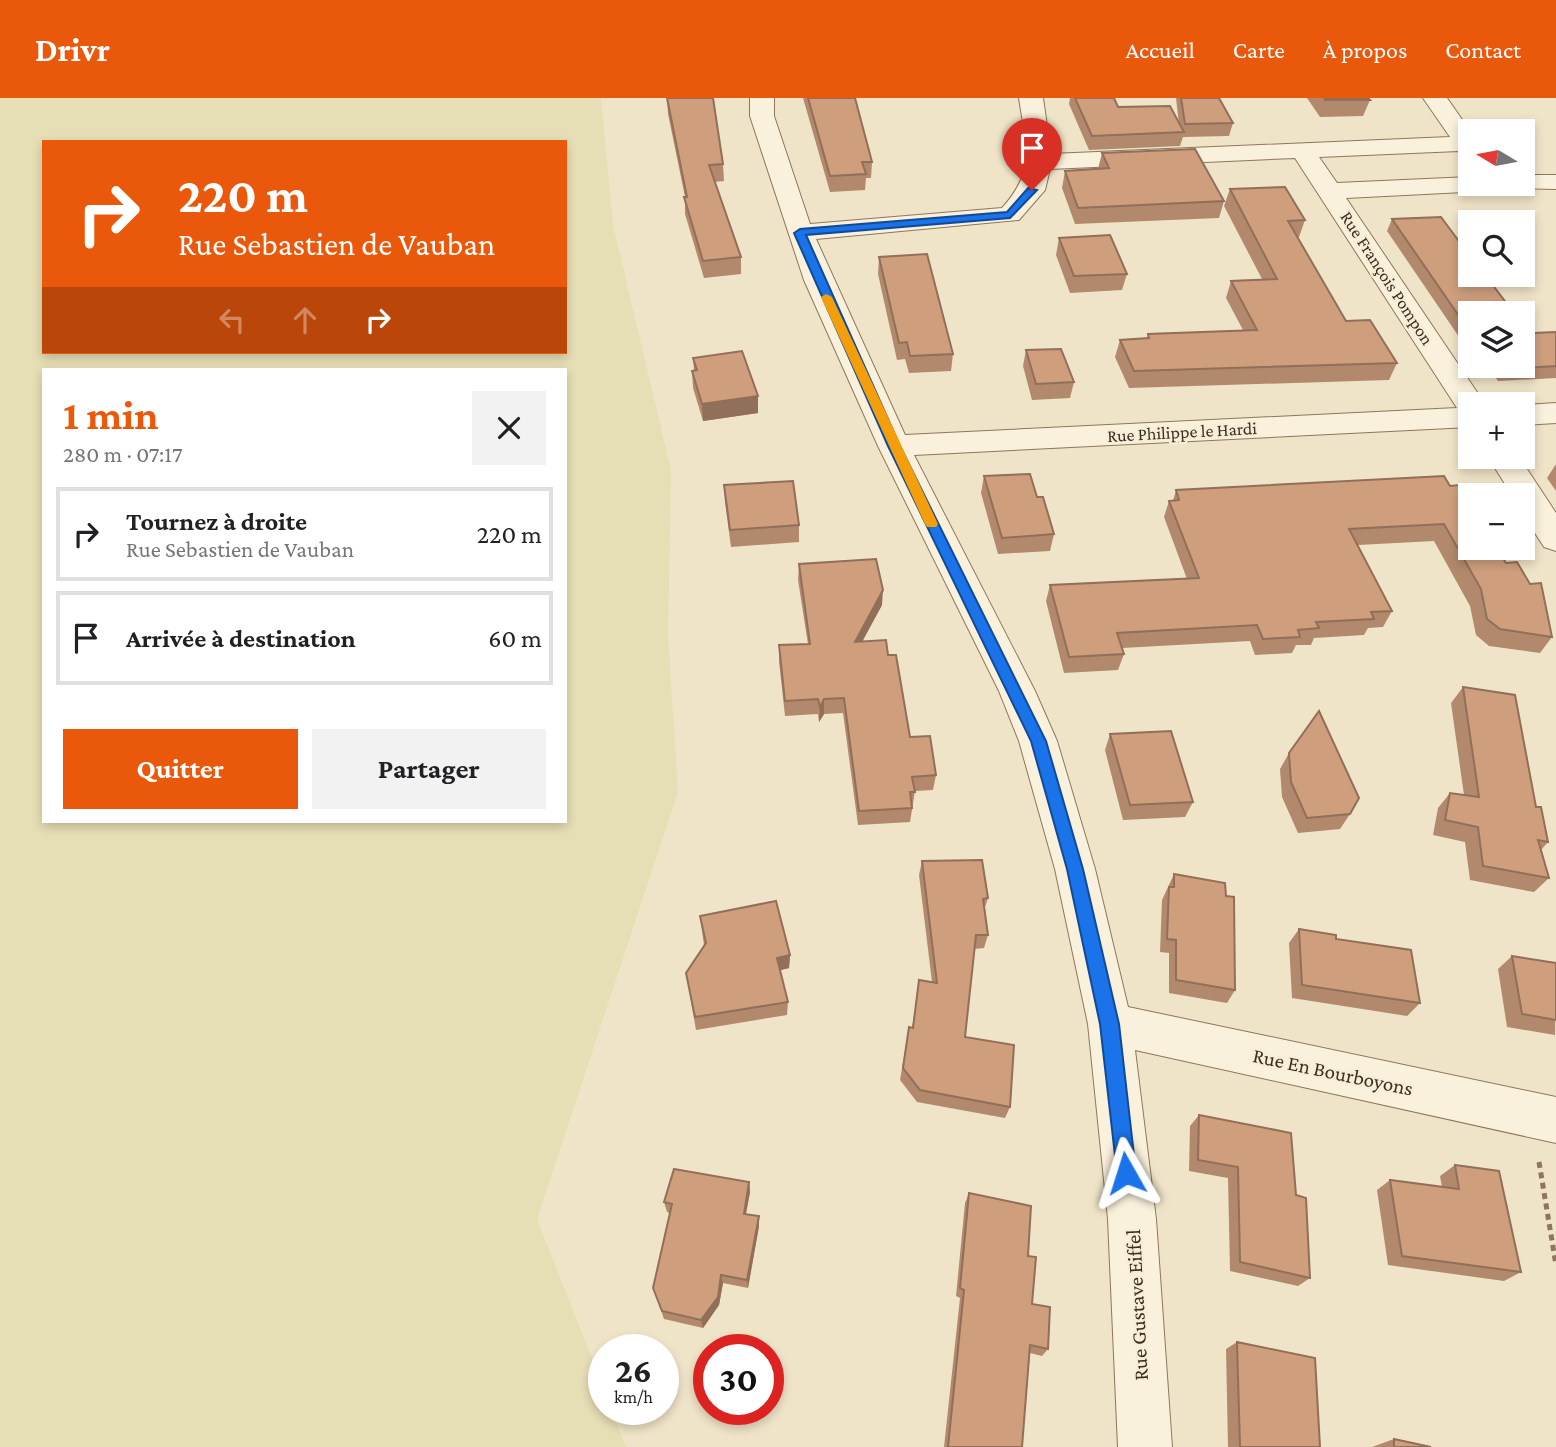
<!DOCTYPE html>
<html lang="fr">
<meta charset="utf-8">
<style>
body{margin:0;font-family:"Crimson Pro",serif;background:#f2f2f2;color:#202124;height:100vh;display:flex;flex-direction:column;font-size:26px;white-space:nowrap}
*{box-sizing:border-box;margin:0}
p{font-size:23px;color:#757577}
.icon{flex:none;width:38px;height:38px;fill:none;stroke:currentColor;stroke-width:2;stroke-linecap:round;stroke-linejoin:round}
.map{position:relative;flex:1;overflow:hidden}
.panel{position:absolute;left:42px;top:270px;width:525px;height:455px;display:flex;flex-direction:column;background:#fff;border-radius:0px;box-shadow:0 4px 10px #0003}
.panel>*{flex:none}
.guide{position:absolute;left:42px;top:42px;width:525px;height:214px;border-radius:0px;box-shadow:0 4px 10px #0003;background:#ea580c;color:#fff;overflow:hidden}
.needle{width:46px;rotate:280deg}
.fabs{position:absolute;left:1458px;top:21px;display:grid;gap:14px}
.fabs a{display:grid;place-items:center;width:77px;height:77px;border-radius:0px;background:#fff;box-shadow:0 4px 10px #0003;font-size:35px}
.speed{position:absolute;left:588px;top:1236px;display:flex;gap:14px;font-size:35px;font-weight:700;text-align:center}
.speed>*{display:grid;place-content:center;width:91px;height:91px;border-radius:50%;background:#fff;box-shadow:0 4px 10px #0003;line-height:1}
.speed small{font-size:18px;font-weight:400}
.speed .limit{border:10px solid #d22;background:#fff;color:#111}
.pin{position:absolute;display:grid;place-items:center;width:60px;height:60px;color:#fff;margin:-72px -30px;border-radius:50% 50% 50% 0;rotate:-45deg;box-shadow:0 0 7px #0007}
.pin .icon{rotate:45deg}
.me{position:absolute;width:77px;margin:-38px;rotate:354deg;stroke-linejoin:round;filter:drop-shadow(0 0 5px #0008)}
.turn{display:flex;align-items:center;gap:24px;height:147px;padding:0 21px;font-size:32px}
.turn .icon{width:91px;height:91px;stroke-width:2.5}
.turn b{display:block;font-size:49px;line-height:60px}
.lanes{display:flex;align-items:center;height:66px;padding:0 21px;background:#0003;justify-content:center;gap:35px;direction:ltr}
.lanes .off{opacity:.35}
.round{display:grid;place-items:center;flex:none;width:74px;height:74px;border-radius:0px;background:#f2f2f2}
.headline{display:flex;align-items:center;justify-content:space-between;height:119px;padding:0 21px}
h1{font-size:42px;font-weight:700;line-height:52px;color:#ea580c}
.button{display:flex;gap:14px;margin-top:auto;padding:14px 21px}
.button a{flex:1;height:80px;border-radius:0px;background:#ea580c;color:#fff;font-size:28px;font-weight:700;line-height:80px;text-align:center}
.button a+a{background:#f2f2f2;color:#202124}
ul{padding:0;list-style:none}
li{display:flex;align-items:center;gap:21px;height:94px;margin:0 14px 10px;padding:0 7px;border:4px solid #e0e0e0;border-radius:0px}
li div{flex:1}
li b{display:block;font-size:26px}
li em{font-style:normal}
header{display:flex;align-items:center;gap:42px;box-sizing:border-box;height:98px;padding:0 35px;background:#ea580c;color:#fff}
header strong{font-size:33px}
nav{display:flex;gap:38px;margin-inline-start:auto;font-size:24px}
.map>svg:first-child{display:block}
.farmland{fill:#e6deb5;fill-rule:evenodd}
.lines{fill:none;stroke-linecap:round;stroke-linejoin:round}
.minor-casing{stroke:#8d765c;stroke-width:2}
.path{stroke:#8d765c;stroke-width:5;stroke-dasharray:6 4.5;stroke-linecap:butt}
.minor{fill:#faf1dc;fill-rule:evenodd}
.wall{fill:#b2896c}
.shaded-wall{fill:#916f58}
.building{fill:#cf9f7d;stroke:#916f58;stroke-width:2}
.route{fill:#1a73e8;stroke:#114b97;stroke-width:2}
.slow{fill:#f59e0b}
.labels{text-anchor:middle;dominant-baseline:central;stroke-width:5;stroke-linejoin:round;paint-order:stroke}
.far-street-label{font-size:18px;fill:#3d2e20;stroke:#f7eed8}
.street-label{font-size:21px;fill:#3d2e20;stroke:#f7eed8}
</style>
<header>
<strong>Drivr</strong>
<nav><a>Accueil</a><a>Carte</a><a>À propos</a><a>Contact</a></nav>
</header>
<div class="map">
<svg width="1556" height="1349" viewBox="0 0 1556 1349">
<rect width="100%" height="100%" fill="#f0e4c8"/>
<!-- farmland -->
<path class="farmland" d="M 0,0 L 601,0 L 613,127 L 671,372 L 668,538 L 678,694 L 537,1121 L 604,1291 L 604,1311 L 611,1311 L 626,1349 L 0,1349 ZM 44,44 L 565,44 L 565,254 L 44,254 ZM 44,271 L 565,271 L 565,723 L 44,723 Z"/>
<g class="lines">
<defs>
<path id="minor" d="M 750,0 L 774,0 L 774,18 L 810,126 L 1002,110 C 1037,71 1026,48 1019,0 L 1043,0 L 1051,56 L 1450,39 L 1423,0 L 1447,0 L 1470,33 L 1470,57 L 1459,53 L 1319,59 L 1337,85 L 1470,79 L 1470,86 L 1496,86 L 1493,91 L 1484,93 L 1346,100 L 1485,306 L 1470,306 L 1470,329 L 914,357 L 1035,593 L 1057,643 L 1095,771 L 1128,909 L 1556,999 L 1556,1045 L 1135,952 L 1156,1121 L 1172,1349 L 1118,1349 L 1108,1121 L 1088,926 L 1055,771 L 1019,643 L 999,593 L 878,348 L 804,182 L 750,18 ZM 1295,60 L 1457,310 L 905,337 L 816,141 L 1019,122 L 1045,92 L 1050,71 Z
M 1522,77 L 1556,77 L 1556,91 L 1513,90 L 1510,86 L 1522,86 Z
M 1556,305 L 1556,325 L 1522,327 L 1522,307 Z
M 1488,359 L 1519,359 L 1556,415 L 1556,453 L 1544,449 L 1522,415 L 1522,397 L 1512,397 Z"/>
</defs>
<!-- minor casing -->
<use href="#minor" class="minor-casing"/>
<!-- path -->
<path class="path" d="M 1539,1064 L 1556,1167"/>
<!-- minor -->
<use href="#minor" class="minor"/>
</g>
<!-- wall -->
<path class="wall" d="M 667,0 L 723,66 L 724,83 L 714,84 L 741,159 L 741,176 L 704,180 L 685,116 L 685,99 L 668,16 Z
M 803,0 L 855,0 L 872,64 L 871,80 L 866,80 L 865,92 L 830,94 Z
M 1070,0 L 1114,0 L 1118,9 L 1179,26 L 1176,0 L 1219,0 L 1233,25 L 1229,38 L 1183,39 L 1180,48 L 1089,52 L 1069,6 Z
M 1307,0 L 1368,0 L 1370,2 L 1363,18 L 1320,19 Z
M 1102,55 L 1224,103 L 1219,120 L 1075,126 L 1062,90 L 1065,73 L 1098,71 Z
M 1230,91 L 1305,122 L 1299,139 L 1297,139 L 1346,223 L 1397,265 L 1389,282 L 1129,290 L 1115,259 L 1120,242 L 1147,240 L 1148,236 L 1243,232 L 1226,200 L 1231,183 L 1262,181 L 1224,108 Z
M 1392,121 L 1470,215 L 1470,255 L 1387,133 Z
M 1059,140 L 1127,176 L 1122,192 L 1070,195 L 1056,157 Z
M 879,159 L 953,256 L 951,273 L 909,275 L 905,261 L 897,262 L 878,176 Z
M 1527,232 L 1533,235 L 1556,234 L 1556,280 L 1498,283 L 1488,268 L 1522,268 Z
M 1026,252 L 1074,284 L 1070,300 L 1032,302 L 1023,268 Z
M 693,260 L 758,298 L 758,315 L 703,323 L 693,290 L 692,273 L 694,273 Z
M 1556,366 L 1556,393 L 1547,380 Z
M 984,378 L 1037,399 L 1054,436 L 1050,453 L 998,456 L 981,395 Z
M 1444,378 L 1470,450 L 1552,539 L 1540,555 L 1489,548 L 1476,537 L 1470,508 L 1434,443 L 1358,447 L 1392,513 L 1383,529 L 1368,530 L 1364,537 L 1314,540 L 1311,547 L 1296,547 L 1292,555 L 1255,557 L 1250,543 L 1122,550 L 1124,556 L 1118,572 L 1064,575 L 1046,503 L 1050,487 L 1187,481 L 1164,419 L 1169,403 L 1173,403 L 1176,392 Z
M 724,387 L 799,427 L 799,444 L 731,449 L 725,404 Z
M 799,466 L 882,507 L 862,543 L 888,557 L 910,639 L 936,677 L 933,692 L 915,693 L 910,724 L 858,727 L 843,615 L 824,616 L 819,624 L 818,616 L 785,618 L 779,563 L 779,547 L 808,546 L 798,482 Z
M 1463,589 L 1536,709 L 1548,744 L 1541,752 L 1549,780 L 1534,794 L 1470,782 L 1465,744 L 1433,737 L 1438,710 L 1450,695 L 1464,697 L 1451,605 Z
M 1110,636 L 1193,704 L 1185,719 L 1123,722 L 1105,652 Z
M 1289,655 L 1350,716 L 1340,731 L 1298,735 L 1282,699 L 1280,671 Z
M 922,763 L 988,800 L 984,812 L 988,837 L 984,850 L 974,851 L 965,939 L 1010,1009 L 1005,1020 L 917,1004 L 900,982 L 909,929 L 912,930 L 919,882 L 932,884 L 919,777 Z
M 1174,776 L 1226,798 L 1235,892 L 1227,905 L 1169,895 L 1169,855 L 1160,854 L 1162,802 Z
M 700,818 L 790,857 L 789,870 L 780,872 L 788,904 L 787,917 L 696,932 L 686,875 L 704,847 Z
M 1299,831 L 1336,841 L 1420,905 L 1407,918 L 1292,900 L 1289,845 Z
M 1512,858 L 1556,865 L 1555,937 L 1507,929 L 1498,871 Z
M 1199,1017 L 1296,1097 L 1310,1180 L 1298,1188 L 1230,1173 L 1228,1080 L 1189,1073 L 1190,1028 Z
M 1455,1067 L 1521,1174 L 1504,1183 L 1388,1167 L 1377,1092 L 1390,1082 L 1442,1089 L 1440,1078 Z
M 749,1084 L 750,1094 L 746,1116 L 759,1128 L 748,1190 L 723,1185 L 719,1207 L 703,1230 L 664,1221 L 653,1190 L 670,1115 L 667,1114 L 664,1104 Z
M 969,1095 L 1028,1158 L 1032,1206 L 1048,1251 L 1042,1258 L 1030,1255 L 1022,1349 L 944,1349 L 960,1200 L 956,1198 L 965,1105 Z
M 1237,1244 L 1320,1349 L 1228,1349 L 1226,1251 Z
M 1394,1341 L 1431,1349 L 1372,1349 Z"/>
<!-- shaded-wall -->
<path class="shaded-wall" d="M 758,298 L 758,315 L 703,323 L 702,306 Z
M 883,492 L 882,507 L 854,559 L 855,544 Z
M 824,601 L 824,616 L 819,624 L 820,609 Z
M 790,857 L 789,870 L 777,873 L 777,860 Z
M 749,1084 L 750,1094 L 744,1125 L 744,1116 Z
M 759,1118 L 759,1128 L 748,1190 L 747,1182 Z
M 721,1177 L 723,1185 L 719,1207 L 703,1230 L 701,1222 Z"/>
<!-- building -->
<path class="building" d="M 667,0 L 713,0 L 723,66 L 709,67 L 741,159 L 703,163 L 684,99 L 687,99 Z
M 808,0 L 855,0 L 872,64 L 862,64 L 866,76 L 830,78 Z
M 1075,0 L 1114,0 L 1118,9 L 1170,8 L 1184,34 L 1092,38 Z
M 1181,0 L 1219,0 L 1233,25 L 1185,26 Z
M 1324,0 L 1368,0 L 1370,2 L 1325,2 Z
M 1195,51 L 1224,103 L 1078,110 L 1065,73 L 1109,70 L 1102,55 Z
M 1285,89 L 1305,122 L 1288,123 L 1346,223 L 1370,222 L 1397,265 L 1134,273 L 1120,242 L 1149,240 L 1148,236 L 1257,232 L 1231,183 L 1277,181 L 1230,91 Z
M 1441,119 L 1470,158 L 1470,177 L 1485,177 L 1514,215 L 1470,215 L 1470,234 L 1392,121 Z
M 1110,137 L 1127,176 L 1074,178 L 1059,140 Z
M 927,156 L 953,256 L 910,258 L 907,244 L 899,245 L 879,159 Z
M 1522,226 L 1527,232 L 1533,235 L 1556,234 L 1556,268 L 1505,271 L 1502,268 L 1522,268 Z
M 1061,251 L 1074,284 L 1036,286 L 1026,252 Z
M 742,253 L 758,298 L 702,306 L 692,273 L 697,272 L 693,260 Z
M 1030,376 L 1037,399 L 1043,399 L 1054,436 L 1002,440 L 984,378 Z
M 1444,378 L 1450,388 L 1460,387 L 1470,405 L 1470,450 L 1497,450 L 1506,465 L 1517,464 L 1530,486 L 1541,485 L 1552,539 L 1500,531 L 1487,521 L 1481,491 L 1444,426 L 1349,431 L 1392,513 L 1371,514 L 1374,521 L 1316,524 L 1319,530 L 1298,532 L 1300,539 L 1263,541 L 1257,527 L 1117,535 L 1124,556 L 1069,559 L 1050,487 L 1199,480 L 1169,403 L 1179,402 L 1176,392 Z
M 793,383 L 799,427 L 730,432 L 724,387 Z
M 876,461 L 883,492 L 855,544 L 886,542 L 888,557 L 896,557 L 910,639 L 930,638 L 936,677 L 912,679 L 915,694 L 910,694 L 912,710 L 859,713 L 844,600 L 824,601 L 820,609 L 818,601 L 785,603 L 779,547 L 810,546 L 799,466 Z
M 1463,589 L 1515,597 L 1536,709 L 1541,709 L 1548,744 L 1538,742 L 1549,780 L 1483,768 L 1478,729 L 1445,722 L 1450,695 L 1479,699 Z
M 1319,613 L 1359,700 L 1350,716 L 1307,720 L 1291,684 L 1289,655 Z
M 1171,633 L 1193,704 L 1130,707 L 1110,636 Z
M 982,762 L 988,800 L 983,801 L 988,837 L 976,837 L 965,939 L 1014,947 L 1010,1009 L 920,992 L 903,970 L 909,929 L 913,930 L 919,882 L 937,885 L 922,763 Z
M 1174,776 L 1225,785 L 1226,798 L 1234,799 L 1235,892 L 1176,882 L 1176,842 L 1167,841 L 1169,789 L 1174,789 Z
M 776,803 L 790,857 L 777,860 L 788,904 L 695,919 L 686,875 L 706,845 L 700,818 Z
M 1299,831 L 1336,837 L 1336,841 L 1411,852 L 1420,905 L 1302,887 Z
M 1512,858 L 1556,865 L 1556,922 L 1522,916 Z
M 1199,1017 L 1291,1035 L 1296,1097 L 1306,1100 L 1310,1180 L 1240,1164 L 1238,1069 L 1198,1062 Z
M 1455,1067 L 1499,1073 L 1521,1174 L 1402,1158 L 1390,1082 L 1459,1091 Z
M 674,1071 L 749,1084 L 744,1116 L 759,1118 L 747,1182 L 721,1177 L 718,1199 L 701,1222 L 662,1213 L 653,1190 L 672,1106 L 664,1104 Z
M 969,1095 L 1031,1108 L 1028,1158 L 1036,1159 L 1032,1206 L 1050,1209 L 1048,1251 L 1030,1247 L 1022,1349 L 948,1349 L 964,1192 L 960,1190 Z
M 1237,1244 L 1315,1260 L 1320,1349 L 1240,1349 Z
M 1394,1341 L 1431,1349 L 1394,1349 Z"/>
<!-- route -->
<path class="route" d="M 1028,90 L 1037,92 L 1010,120 L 806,137 L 900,348 L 1046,643 L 1083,771 L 1119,926 L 1136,1075 L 1133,1082 L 1126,1085 L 1119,1082 L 1117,1075 L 1100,926 L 1067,771 L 1031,643 L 888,348 L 794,135 L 800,131 L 1007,114 Z"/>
<!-- slow -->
<path class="slow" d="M 826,196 L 832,199 L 938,426 L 936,429 L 927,429 L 925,426 L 821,199 Z"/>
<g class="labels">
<!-- far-street labels -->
<g class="far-street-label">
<text transform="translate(1387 180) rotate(57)">Rue François Pompon</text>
<text transform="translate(1182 334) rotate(-3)">Rue Philippe le Hardi</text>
</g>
<!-- street labels -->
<g class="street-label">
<text transform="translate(1333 974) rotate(12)">Rue En Bourboyons</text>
<text transform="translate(1137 1207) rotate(-93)">Rue Gustave Eiffel</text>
</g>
</g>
</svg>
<div class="fabs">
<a><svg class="needle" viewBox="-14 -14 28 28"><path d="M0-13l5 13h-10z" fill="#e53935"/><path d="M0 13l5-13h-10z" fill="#757577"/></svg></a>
<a><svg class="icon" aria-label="search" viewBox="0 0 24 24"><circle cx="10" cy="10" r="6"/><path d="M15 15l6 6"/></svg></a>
<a><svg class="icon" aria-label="layers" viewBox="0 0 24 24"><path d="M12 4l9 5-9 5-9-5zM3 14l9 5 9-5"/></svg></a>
<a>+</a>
<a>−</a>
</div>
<div class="speed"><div>26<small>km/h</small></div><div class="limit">30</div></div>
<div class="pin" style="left:1032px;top:92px;background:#d93025"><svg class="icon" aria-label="arrive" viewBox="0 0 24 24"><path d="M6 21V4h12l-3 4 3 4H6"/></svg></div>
<svg class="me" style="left:1126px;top:1075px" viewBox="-20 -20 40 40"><path d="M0-17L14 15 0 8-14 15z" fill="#1a73e8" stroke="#fff" stroke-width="4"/></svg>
<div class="guide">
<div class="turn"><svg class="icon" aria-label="right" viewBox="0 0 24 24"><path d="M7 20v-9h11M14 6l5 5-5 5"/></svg><div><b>220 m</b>Rue Sebastien de Vauban</div></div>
<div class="lanes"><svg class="icon off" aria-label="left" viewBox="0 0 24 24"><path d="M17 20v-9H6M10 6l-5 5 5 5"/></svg><svg class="icon off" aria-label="ahead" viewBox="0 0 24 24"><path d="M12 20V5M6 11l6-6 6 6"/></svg><svg class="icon" aria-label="right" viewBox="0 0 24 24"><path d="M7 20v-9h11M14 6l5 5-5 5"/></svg></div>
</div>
<section class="panel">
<div class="headline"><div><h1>1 min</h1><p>280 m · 07:17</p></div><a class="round"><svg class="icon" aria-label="close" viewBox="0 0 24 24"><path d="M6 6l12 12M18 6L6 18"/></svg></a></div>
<ul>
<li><svg class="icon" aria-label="right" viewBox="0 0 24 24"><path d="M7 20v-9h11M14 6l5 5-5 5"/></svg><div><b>Tournez à droite</b><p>Rue Sebastien de Vauban</p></div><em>220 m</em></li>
<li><svg class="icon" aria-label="arrive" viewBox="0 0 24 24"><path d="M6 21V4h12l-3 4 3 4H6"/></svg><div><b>Arrivée à destination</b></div><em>60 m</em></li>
</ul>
<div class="button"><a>Quitter</a><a>Partager</a></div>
</section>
</div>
